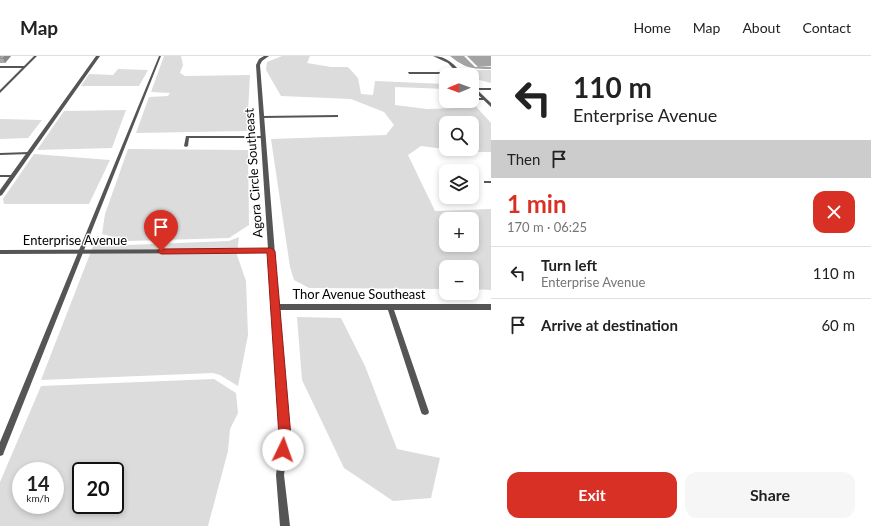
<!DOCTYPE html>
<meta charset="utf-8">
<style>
body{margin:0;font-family:Lato,sans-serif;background:#f6f6f6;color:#222;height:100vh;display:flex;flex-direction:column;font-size:15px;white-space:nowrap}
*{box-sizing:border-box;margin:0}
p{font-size:13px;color:#767676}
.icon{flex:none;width:22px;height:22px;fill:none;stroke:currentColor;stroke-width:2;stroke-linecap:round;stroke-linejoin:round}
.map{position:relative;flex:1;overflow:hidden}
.drawer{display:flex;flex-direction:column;background:#fff;width:380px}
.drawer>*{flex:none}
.banner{background:#fff;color:#222;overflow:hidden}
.needle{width:26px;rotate:269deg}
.fabs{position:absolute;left:439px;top:12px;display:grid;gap:8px}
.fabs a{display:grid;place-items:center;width:40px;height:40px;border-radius:8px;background:#fff;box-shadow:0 2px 6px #0003;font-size:20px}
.speed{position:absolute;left:12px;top:406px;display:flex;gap:8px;font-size:20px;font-weight:700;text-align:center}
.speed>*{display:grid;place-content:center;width:52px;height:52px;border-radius:50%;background:#fff;box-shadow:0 2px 6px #0003;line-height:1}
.speed small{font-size:10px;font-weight:400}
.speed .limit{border:2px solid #111;border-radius:6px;background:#fff;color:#111}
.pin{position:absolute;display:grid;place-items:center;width:34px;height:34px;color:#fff;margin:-41px -17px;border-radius:50% 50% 50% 0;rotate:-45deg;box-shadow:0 0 4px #0007}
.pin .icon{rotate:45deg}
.me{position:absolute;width:44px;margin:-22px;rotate:3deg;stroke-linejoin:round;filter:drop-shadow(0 0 3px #0008)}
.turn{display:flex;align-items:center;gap:14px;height:84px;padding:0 16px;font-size:18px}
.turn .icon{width:52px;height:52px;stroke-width:2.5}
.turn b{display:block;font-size:28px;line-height:34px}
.then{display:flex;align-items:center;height:38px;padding:0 16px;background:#0003;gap:8px;font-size:15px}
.round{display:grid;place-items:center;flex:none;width:42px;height:42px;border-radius:12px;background:#f6f6f6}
.headline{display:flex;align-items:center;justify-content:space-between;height:68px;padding:0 16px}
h1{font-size:24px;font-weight:700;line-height:30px;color:#d93025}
.primary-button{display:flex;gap:8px;margin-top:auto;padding:8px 16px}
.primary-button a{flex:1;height:46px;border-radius:12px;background:#d93025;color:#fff;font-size:16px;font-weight:700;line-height:46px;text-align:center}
.primary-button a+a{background:#f6f6f6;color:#222}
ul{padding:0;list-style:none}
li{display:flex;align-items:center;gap:12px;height:52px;padding:0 16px;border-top:1px solid #e0e0e0}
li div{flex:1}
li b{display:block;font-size:15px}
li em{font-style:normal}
header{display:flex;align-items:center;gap:24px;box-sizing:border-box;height:56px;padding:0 20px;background:#fff;border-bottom:1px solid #e0e0e0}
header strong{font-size:19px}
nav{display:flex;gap:22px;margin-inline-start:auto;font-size:14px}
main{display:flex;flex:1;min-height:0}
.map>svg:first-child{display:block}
.green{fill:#dcdcdc;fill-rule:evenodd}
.water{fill:#a3a3a3}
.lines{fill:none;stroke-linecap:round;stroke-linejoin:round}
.lane{fill:#555;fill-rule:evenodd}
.street{fill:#555;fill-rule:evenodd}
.wall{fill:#a9a9a9}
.shaded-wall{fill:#898989}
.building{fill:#c4c4c4;stroke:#898989}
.route{fill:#d93025;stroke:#8d1f18}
.labels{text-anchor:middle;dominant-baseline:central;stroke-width:3;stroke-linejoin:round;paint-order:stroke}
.street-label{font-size:13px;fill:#000;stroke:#fff}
</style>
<header>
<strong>Map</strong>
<nav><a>Home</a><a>Map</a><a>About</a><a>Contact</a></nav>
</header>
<main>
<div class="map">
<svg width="491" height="470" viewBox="0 0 491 470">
<rect width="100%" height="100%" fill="#fff"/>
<!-- green -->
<path class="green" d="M 164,0 L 181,0 L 183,9 L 180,17 L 185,20 L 250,19 L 247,75 L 136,77 L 149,41 L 168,40 L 170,37 L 151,36 Z
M 282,0 L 310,0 L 307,7 L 331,11 L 348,11 L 358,22 L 361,38 L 373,39 L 375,25 L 446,28 L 446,33 L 395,31 L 395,49 L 427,53 L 457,52 L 471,45 L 491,67 L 491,96 L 468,96 L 421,90 L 408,99 L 435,155 L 491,153 L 491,234 L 472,233 L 472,211 L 446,211 L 446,233 L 309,232 L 294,224 L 290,211 L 271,83 L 386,79 L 394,69 L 384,56 L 351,43 L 281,40 L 266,14 L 267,6 ZM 446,67 L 472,67 L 472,93 L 446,93 ZM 446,163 L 472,163 L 472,189 L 446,189 Z
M 118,13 L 148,14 L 139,30 L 81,30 L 89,18 L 113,19 Z
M 470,14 L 491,14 L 491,27 L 472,22 L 472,19 L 467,19 L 464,17 Z
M 126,54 L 112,92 L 37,94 L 64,55 Z
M 0,63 L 42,64 L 28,82 L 0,83 Z
M 128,93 L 248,94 L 249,169 L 229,182 L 128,185 L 102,178 L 105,158 Z
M 34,98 L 110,104 L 89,148 L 4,148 L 3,143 Z
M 97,180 L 128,189 L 229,185 L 239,181 L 237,199 L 246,225 L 248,279 L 238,330 L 220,319 L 213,317 L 41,324 Z
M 297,261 L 341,262 L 365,310 L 397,393 L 440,402 L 431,442 L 393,445 L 344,412 L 302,324 Z
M 214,323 L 236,337 L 238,357 L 230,373 L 228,395 L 208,470 L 0,470 L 0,426 L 41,330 ZM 21,415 L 55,415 L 55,449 L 21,449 ZM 81,415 L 115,415 L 115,449 L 81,449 Z"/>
<!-- water -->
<path class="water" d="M 450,0 L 464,0 L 475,11 L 491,11 L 491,13 C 471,13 465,12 450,0 Z
M 467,0 L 491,0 L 491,10 L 478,11 Z"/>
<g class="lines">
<!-- lane -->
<path class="lane" d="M 34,0 L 37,0 L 0,37 L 0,34 L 22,12 L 0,12 L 0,10 L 24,10 Z
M 159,0 L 161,0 L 4,396 L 3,399 L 0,400 L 0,386 Z
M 408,16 L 459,16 L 461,17 L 459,18 L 409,18 Z
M 475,32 L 491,32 L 491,34 L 474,34 L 473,33 Z
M 442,42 L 446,42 L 446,44 L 441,44 L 440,43 Z
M 472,42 L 484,42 L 486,43 L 484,44 L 472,44 Z
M 337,59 L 338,59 L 338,61 L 262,62 L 260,61 L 262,60 Z
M 186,80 L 263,80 L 265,81 L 263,82 L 189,82 L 188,90 L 186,91 L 184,90 Z
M 29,96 L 31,97 L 30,98 L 0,99 L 0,97 Z
M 0,119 L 13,119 L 15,120 L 13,121 L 0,121 Z
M 484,125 L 491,125 L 491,127 L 484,127 Z
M 390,249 L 393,251 L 429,356 L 428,358 L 425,359 L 422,358 L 421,356 L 387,251 Z
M 285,378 L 288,379 L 289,381 L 284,419 L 290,470 L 280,470 L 276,419 L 281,381 L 282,379 Z"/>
<!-- street -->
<path class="street" d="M 96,0 L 100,0 L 2,139 L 0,140 L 0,134 Z
M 264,0 L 269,0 L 262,5 L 260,9 L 279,248 L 491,248 L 491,254 L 280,254 L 290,381 L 289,384 L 285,386 L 281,384 L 280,381 L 268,197 L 0,198 L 0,194 L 268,193 L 256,9 L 259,3 Z
M 433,0 C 447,0 455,9 463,19 L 459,19 L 448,7 Z
M 472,29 L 491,47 L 491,51 L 472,33 Z"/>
</g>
<!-- wall -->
<path class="wall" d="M 0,0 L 11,0 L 5,7 L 0,7 Z"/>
<!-- shaded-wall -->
<path class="shaded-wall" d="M 5,0 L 11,0 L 5,7 L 3,2 Z"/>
<!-- building -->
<path class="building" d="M 0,0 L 5,0 L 3,2 L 0,2 Z"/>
<!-- route -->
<path class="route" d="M 271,192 L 275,195 L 291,381 L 287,397 L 283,399 L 279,397 L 277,394 L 279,381 L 267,197 L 161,198 L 157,195 L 161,193 Z"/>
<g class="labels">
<!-- street labels -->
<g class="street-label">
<text transform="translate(253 117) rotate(-94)">Agora Circle Southeast</text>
<text x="75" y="184">Enterprise Avenue</text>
<text x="359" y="238">Thor Avenue Southeast</text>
</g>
</g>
</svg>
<div class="fabs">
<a><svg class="needle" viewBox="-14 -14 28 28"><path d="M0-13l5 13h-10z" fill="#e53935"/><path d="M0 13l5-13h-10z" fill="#767676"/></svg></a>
<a><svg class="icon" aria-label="search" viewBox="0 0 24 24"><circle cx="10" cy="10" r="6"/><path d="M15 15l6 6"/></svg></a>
<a><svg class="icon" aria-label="layers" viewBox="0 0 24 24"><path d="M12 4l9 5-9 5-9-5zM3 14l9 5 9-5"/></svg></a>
<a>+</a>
<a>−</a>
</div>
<div class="speed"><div>14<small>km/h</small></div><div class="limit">20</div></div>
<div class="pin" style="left:161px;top:195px;background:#d93025"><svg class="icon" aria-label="arrive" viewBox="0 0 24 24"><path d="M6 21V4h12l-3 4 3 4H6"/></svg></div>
<svg class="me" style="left:283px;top:394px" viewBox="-20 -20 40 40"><circle r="19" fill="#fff"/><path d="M0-13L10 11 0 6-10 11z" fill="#d93025"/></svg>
</div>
<section class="drawer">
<div class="banner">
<div class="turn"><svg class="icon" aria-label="left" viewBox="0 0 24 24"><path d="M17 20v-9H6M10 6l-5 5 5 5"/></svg><div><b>110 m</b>Enterprise Avenue</div></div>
<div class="then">Then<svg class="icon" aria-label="arrive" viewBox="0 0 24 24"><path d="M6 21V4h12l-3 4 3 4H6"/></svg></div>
</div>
<div class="headline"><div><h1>1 min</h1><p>170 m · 06:25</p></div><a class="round" style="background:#d93025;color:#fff"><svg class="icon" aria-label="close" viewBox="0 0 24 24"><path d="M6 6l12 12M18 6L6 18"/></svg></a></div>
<ul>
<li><svg class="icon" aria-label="left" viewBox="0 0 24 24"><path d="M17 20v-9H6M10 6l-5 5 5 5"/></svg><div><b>Turn left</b><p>Enterprise Avenue</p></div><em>110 m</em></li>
<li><svg class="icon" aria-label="arrive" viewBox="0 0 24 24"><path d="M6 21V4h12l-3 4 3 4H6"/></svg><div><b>Arrive at destination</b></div><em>60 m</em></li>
</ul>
<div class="primary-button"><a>Exit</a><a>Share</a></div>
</section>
</main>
